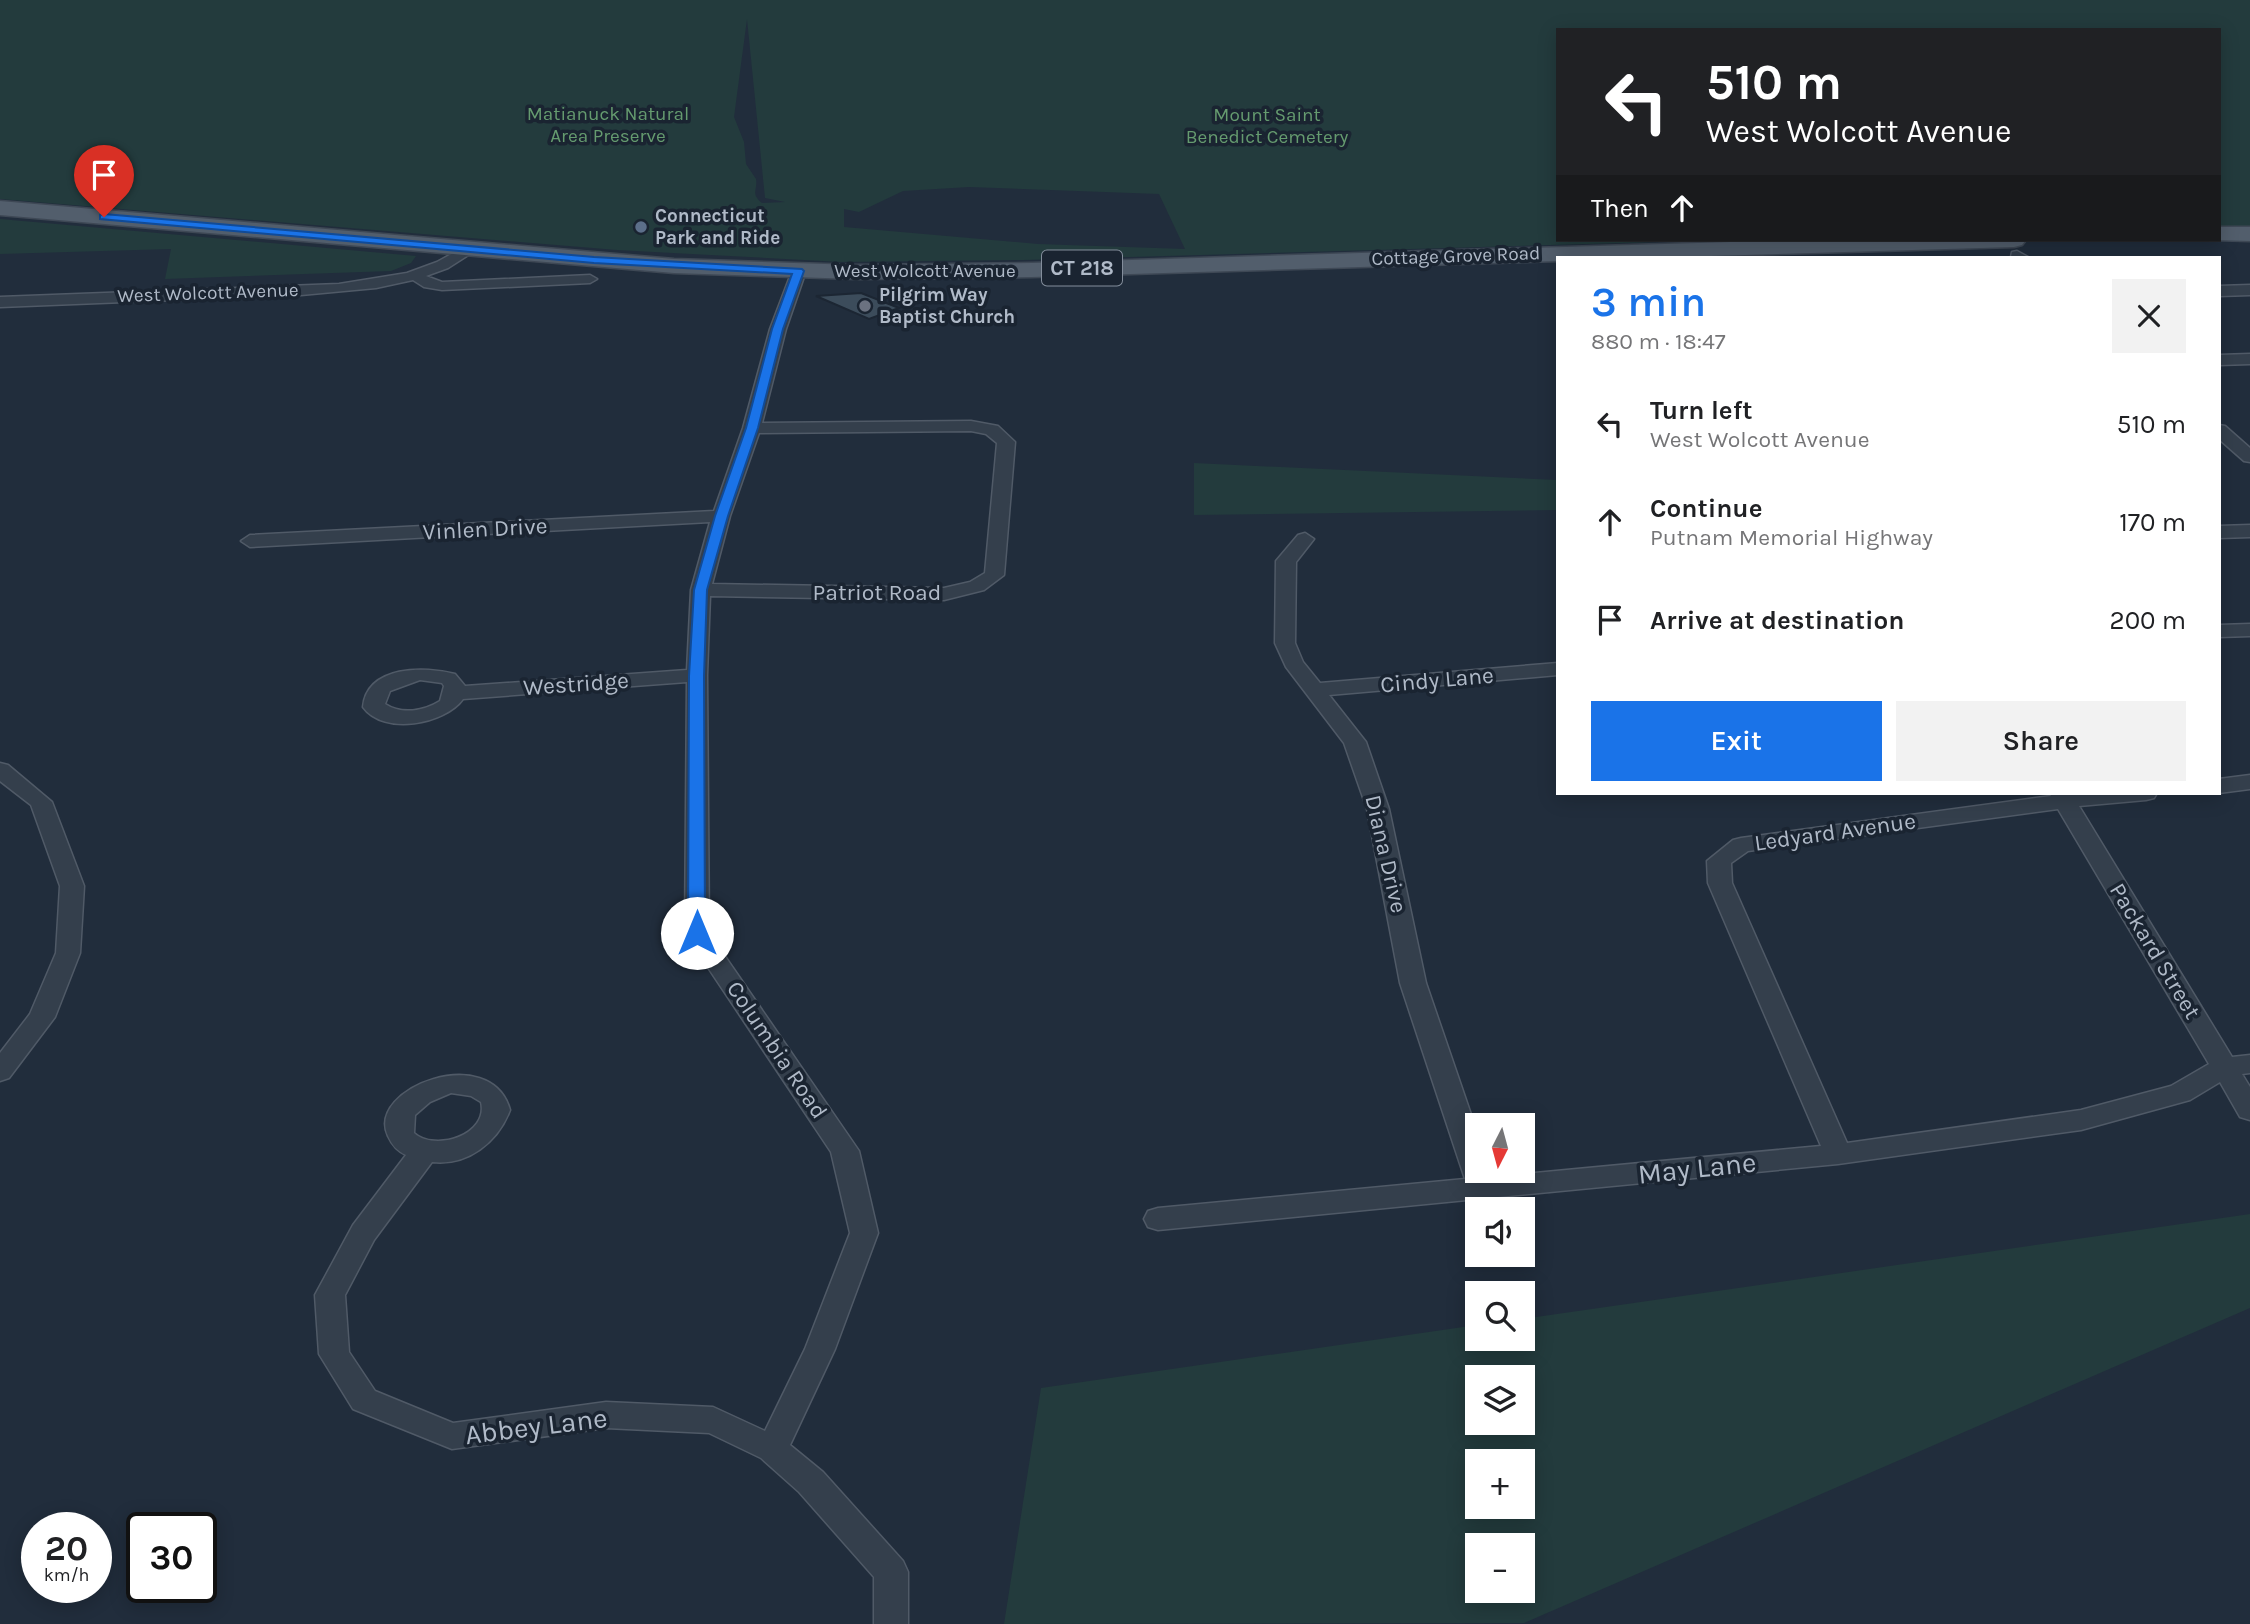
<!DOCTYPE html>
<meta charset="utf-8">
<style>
body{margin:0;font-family:Karla,sans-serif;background:#f2f2f2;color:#202124;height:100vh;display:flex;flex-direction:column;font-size:26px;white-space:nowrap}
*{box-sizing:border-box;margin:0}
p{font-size:23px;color:#757577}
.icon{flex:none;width:38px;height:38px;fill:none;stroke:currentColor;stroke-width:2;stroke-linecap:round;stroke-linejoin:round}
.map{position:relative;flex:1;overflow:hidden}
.side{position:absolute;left:1556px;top:256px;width:665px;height:539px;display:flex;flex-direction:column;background:#fff;border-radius:0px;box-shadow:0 4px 18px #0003}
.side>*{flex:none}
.top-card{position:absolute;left:1556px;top:28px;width:665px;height:214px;border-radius:0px;box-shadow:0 4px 18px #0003;background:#202124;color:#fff;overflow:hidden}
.needle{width:46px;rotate:186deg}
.buttons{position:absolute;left:1465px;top:1113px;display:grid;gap:14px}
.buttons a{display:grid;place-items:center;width:70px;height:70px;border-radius:0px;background:#fff;box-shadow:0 4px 18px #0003;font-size:35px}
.speed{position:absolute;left:21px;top:1512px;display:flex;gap:14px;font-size:35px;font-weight:700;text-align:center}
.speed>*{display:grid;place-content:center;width:91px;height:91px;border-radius:50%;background:#fff;box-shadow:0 4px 18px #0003;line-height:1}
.speed small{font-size:18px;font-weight:400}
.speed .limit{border:4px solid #111;border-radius:10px;background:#fff;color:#111}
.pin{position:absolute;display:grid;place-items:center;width:60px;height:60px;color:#fff;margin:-72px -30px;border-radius:50% 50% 50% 0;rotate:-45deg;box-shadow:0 0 7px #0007}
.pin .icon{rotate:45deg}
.me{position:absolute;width:77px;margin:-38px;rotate:0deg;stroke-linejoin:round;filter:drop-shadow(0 0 5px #0008)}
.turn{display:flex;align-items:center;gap:24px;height:147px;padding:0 35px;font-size:32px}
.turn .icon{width:91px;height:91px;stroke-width:2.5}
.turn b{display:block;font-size:49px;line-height:60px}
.then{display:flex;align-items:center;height:66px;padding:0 35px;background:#0003;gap:14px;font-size:26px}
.round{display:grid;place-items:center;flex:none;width:74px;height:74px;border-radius:0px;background:#f2f2f2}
.summary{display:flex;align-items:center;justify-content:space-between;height:119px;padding:0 35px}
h1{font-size:42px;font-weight:600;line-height:52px;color:#1a73e8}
.cta{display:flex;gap:14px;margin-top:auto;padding:14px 35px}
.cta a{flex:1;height:80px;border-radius:0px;background:#1a73e8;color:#fff;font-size:28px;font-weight:600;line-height:80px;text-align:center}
.cta a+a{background:#f2f2f2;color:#202124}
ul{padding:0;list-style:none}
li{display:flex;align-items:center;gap:21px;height:98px;padding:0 35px}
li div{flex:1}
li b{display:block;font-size:26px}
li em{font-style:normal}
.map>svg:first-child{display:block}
.green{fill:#233b3d;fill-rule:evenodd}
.building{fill:#3c4c5b;stroke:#1c2633;stroke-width:2}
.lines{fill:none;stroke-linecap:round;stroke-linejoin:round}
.minor-casing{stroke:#505a67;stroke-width:3}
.primary-casing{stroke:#3e4855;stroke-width:3}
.minor{fill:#343f4c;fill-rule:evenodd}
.primary{fill:#525e6c;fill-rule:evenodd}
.route{fill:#1a73e8;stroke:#114b97;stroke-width:2}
.service-dot{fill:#5c6f8a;stroke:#1a2431;stroke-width:2.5}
.worship-dot{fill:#6b7280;stroke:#1a2431;stroke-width:2.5}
.labels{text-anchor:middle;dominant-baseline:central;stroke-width:7;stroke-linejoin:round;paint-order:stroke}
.far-park-label{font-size:19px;fill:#659b6f;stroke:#1a2431}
.far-poi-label{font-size:19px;font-weight:bold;fill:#b0bac8;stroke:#1a2431;text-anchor:start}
.far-street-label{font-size:19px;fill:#b0bac8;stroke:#1a2431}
.shield{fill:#1a2431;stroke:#838d9b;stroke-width:2}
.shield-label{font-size:21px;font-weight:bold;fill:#b0bac8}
.street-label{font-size:23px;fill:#b0bac8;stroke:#1a2431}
.near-street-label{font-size:28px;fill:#b0bac8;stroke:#1a2431}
</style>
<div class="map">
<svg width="2250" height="1624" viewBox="0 0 2250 1624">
<rect width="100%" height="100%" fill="#212d3c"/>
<!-- green -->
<path class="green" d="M 0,0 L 2250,0 L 2250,226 L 2219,226 L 2219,30 L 1558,30 L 1558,240 L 1731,240 L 1024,260 L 841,262 L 617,250 L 0,199 ZM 747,19 L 765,198 L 785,202 L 762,203 C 750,194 758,189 756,179 L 746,164 L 744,142 L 734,117 ZM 969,187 L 1159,194 L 1185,249 L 1038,244 L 844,227 L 844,209 L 859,212 L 903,191 Z
M 0,219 L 416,256 L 411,263 L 391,271 L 165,279 L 171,249 L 0,254 Z
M 1194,463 L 1557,480 L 1557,510 L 1194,515 Z
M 2250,1214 L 2250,1308 L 1524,1623 L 1004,1624 L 1041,1388 L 1477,1325 L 1477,1339 L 1522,1339 L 1523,1319 ZM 1522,1377 L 1522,1423 L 1477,1423 L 1477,1377 ZM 1477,1461 L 1522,1461 L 1522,1507 L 1477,1507 ZM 1477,1545 L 1522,1545 L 1522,1591 L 1477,1591 Z"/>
<!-- building -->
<path class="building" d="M 861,293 L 899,308 L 869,319 L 816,296 Z"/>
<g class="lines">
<defs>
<path id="minor" d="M 468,245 L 473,246 L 475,249 L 473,252 L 448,268 L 426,276 L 442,282 L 590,275 L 597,279 L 590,283 L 442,290 L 424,287 L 413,280 L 376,288 L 301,295 L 0,307 L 0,297 L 339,284 L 407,273 L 437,262 Z
M 2017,251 L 2028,257 L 2011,257 L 2012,252 Z
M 799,267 L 806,271 L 786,329 L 762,423 L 971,421 L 998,426 L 1015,442 L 1004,575 L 984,590 L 944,600 L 710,596 L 707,675 L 709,933 L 859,1151 L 878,1233 L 835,1349 L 790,1445 L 823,1472 L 903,1561 L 908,1572 L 908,1624 L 874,1624 L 874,1577 L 799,1492 L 761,1458 L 709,1433 L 606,1428 L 452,1449 L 353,1409 L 319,1354 L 315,1295 L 353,1225 L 406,1155 C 397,1151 392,1145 388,1136 C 365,1088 491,1041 510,1110 C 498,1142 468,1166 432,1162 L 374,1240 L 345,1295 L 349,1352 L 375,1391 L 453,1423 L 606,1402 L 713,1407 L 765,1431 L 805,1349 L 850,1233 L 831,1152 L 685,933 L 687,682 L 463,699 C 445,724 384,736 363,707 C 367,665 425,666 455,674 L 465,686 L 687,670 L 691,590 L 710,522 L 250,547 L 241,541 L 250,535 L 714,511 L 743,428 L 770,329 L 792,271 ZM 971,431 L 986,434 L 997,443 L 985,573 L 970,582 L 944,588 L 712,584 L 730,516 L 759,433 ZM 420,680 L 442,683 L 444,686 L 440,701 C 424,711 402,715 385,704 L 390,691 ZM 451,1093 L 471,1096 L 481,1102 C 489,1135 435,1152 414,1133 L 415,1115 L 430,1102 Z
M 2250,285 L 2250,295 L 2219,296 L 2219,286 Z
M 2250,354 L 2250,364 L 2219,365 L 2219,355 Z
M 2219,425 L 2225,426 L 2250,448 L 2250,462 L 2244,461 L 2219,439 Z
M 2250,525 L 2250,537 L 2219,538 L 2219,526 Z
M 1305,533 L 1314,539 L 1296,562 L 1295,643 L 1303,662 L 1320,683 L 1558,663 L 1558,675 L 1329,695 L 1366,742 L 1389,809 L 1426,983 L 1477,1132 L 1477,1171 L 1491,1171 L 1493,1177 L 1821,1146 L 1708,883 L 1707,861 L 1733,840 L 1741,838 L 2051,796 L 2049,793 L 2157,793 L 2154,798 L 2146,800 L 2079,806 L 2232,1057 L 2250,1055 L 2250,1073 L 2242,1074 L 2250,1087 L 2250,1120 L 2240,1117 L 2220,1082 L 2190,1100 L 2081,1130 L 1838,1164 L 1158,1230 L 1148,1227 L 1144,1219 L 1148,1211 L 1158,1208 L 1465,1179 L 1400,983 L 1367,809 L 1344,743 L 1286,667 L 1275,643 L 1276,561 L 1298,535 ZM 2058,809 L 2209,1064 L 2171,1086 L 2081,1110 L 1847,1143 L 1732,883 L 1731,863 L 1748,851 Z
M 2250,624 L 2250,636 L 2219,637 L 2219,625 Z
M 0,763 L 8,765 L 52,802 L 84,886 L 80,953 L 55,1017 L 9,1078 L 0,1081 L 0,1053 L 30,1014 L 56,953 L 60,886 L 31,805 L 0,781 Z
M 2250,775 L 2250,789 L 2219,793 L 2219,779 Z"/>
<path id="primary" d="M 0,201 L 674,259 L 857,265 L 1032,263 L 1794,240 L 2026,240 L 2022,245 L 2014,247 L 1678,257 L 1558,257 L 1558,261 L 1032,277 L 857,279 L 674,273 L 0,215 Z
M 2219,227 L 2250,227 L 2250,241 L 2214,240 L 2219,240 Z"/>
</defs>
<!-- minor casing -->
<use href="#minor" class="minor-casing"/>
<!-- primary casing -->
<use href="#primary" class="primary-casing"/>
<!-- minor -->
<use href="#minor" class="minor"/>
<!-- primary -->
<use href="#primary" class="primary"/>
</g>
<!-- route -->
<path class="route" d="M 104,214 L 594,257 L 802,269 L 804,271 L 783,329 L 758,428 L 728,516 L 707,590 L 704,676 L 705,933 L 703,937 L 697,939 L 688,933 L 689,676 L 694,590 L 715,516 L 746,428 L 772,329 L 792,274 L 594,263 L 100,219 L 100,215 Z"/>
<!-- markers -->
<circle class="service-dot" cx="641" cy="227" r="7"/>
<circle class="worship-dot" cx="865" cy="306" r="7"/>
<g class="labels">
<!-- far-park labels -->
<g class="far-park-label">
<text x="608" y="114">Matianuck Natural<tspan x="608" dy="22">Area Preserve</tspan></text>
<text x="1267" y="115">Mount Saint<tspan x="1267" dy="22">Benedict Cemetery</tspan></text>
</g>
<!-- far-poi labels -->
<g class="far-poi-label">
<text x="655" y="216">Connecticut<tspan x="655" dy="22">Park and Ride</tspan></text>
<text x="879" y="295">Pilgrim Way<tspan x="879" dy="22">Baptist Church</tspan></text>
</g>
<!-- far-street labels -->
<g class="far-street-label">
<text transform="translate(1456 256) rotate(-2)">Cottage Grove Road</text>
<text x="925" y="271">West Wolcott Avenue</text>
<text transform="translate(208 293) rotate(-2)">West Wolcott Avenue</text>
</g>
<!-- shield labels -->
<rect class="shield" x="1042" y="250.5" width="80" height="35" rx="5"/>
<g class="shield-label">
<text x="1082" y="268">CT 218</text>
</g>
<!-- street labels -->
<g class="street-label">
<text transform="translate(485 529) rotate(-3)">Vinlen Drive</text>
<text x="877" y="592">Patriot Road</text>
<text transform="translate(1437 680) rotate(-5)">Cindy Lane</text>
<text transform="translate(576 684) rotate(-4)">Westridge</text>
<text transform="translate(1835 832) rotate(-8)">Ledyard Avenue</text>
<text transform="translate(1386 854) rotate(77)">Diana Drive</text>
<text transform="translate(2155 951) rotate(59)">Packard Street</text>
<text transform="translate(777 1050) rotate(56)">Columbia Road</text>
</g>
<!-- near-street labels -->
<g class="near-street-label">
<text transform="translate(1697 1168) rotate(-6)">May Lane</text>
<text transform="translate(536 1426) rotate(-7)">Abbey Lane</text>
</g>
</g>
</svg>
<div class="buttons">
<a><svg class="needle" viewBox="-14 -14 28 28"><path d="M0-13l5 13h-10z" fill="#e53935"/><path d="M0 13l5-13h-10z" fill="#757577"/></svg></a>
<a><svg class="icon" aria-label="sound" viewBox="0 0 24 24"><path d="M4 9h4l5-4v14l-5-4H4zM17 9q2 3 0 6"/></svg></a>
<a><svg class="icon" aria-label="search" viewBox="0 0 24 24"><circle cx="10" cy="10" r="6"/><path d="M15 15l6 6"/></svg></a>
<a><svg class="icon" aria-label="layers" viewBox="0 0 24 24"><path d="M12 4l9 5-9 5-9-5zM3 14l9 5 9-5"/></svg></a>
<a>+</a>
<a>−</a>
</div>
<div class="speed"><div>20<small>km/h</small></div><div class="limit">30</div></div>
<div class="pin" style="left:104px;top:217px;background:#d93025"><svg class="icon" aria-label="arrive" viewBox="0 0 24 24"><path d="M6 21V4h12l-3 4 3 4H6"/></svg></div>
<svg class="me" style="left:697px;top:933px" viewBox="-20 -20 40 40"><circle r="19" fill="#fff"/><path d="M0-13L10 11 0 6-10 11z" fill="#1a73e8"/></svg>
<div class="top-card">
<div class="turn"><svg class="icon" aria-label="left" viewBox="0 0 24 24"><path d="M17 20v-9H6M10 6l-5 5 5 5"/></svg><div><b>510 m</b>West Wolcott Avenue</div></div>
<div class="then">Then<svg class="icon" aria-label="ahead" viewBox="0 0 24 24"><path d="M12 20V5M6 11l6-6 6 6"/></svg></div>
</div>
<section class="side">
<div class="summary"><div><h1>3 min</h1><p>880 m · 18:47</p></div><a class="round"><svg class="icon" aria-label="close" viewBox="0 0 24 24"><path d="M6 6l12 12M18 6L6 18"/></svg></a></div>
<ul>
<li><svg class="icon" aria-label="left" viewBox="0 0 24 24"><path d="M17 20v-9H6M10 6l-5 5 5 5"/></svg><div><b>Turn left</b><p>West Wolcott Avenue</p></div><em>510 m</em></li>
<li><svg class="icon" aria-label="ahead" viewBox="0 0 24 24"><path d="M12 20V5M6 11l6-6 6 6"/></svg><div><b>Continue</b><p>Putnam Memorial Highway</p></div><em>170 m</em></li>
<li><svg class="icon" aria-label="arrive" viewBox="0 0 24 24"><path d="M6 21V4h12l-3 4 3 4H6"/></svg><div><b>Arrive at destination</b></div><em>200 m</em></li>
</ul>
<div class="cta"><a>Exit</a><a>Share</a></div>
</section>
</div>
